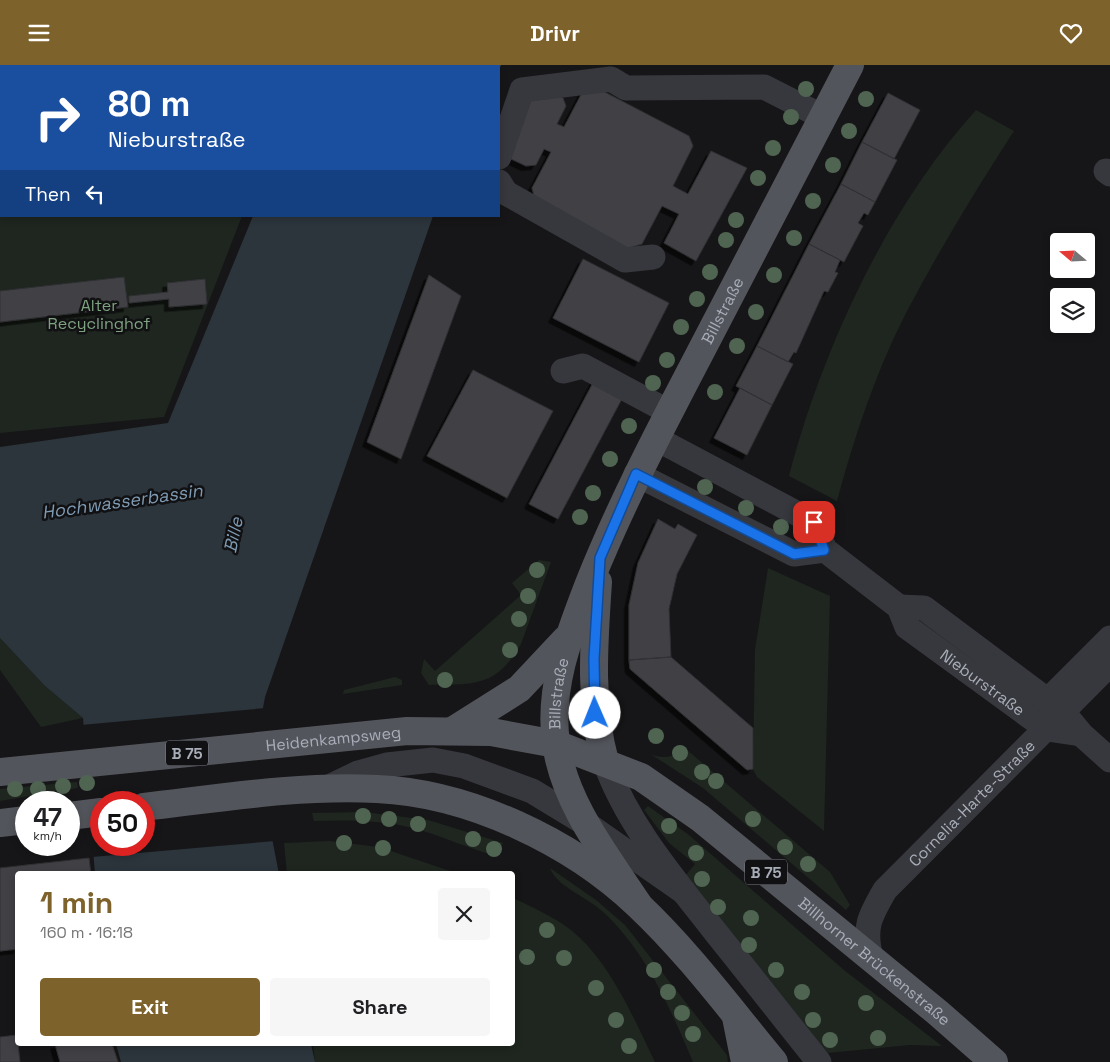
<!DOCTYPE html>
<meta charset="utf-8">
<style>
body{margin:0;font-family:"Space Grotesk",sans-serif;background:#f6f6f6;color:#202124;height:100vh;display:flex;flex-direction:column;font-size:19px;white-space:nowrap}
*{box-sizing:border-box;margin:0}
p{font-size:16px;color:#757577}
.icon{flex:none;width:28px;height:28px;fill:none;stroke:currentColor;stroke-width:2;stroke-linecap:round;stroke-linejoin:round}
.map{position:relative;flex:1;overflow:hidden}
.drawer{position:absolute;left:15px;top:806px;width:500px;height:175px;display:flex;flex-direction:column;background:#fff;border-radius:5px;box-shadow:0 2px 8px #0003}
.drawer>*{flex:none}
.top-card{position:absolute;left:0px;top:0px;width:500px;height:152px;box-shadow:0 2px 8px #0003;background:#1a4fa0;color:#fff;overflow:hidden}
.needle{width:32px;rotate:289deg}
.fabs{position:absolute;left:1050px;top:168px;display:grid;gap:10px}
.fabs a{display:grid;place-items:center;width:45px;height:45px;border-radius:5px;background:#fff;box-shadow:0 2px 8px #0003;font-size:25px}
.speed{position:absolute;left:15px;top:726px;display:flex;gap:10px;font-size:25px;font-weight:700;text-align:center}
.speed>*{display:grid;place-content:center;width:65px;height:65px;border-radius:50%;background:#fff;box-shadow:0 2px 8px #0003;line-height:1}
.speed small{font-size:12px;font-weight:400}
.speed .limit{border:8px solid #d22;background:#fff;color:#111}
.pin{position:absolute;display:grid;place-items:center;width:42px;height:42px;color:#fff;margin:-21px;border-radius:10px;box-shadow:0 2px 8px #0006}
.me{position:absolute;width:55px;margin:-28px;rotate:359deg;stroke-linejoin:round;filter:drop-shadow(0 0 4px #0008)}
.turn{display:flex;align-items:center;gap:18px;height:105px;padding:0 25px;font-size:22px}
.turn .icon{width:65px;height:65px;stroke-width:2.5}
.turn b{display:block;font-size:35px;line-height:42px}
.then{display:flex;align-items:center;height:48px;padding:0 25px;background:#0003;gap:10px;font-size:19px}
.round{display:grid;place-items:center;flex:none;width:52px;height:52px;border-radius:5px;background:#f6f6f6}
.head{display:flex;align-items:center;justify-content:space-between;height:85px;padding:0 25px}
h1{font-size:30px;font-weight:600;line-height:38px;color:#7e622b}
.action{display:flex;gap:10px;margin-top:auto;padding:10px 25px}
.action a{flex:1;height:58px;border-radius:5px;background:#7e622b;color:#fff;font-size:20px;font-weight:600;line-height:58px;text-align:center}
.action a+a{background:#f6f6f6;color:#202124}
header{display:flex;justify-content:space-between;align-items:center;height:65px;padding:0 25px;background:#7e622b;color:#fff;font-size:22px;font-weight:600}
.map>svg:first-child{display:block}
.green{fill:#1e261f}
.water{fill:#2c353c;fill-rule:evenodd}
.pier{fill:#161618;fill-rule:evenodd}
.building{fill:#404145;stroke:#303034;filter:url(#shadow)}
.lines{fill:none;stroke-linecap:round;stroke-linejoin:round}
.minor{stroke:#37383d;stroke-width:25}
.major{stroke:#53555c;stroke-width:28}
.tram{stroke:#4a4c52;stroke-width:1}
.rail-casing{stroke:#4a4c52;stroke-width:5.5}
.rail{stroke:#111113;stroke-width:4;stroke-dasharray:11;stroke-linecap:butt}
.tree{fill:#506452}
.route-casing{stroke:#114b97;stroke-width:12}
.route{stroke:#1a73e8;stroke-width:9}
.labels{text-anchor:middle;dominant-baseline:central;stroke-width:5;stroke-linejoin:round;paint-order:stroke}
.shield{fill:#111113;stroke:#7b7e86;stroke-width:1}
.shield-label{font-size:15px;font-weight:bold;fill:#a8adb8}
.park-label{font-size:16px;fill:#7fa381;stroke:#111113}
.street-label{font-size:16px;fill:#a8adb8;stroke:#111113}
.water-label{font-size:18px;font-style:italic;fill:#7f9bb3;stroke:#111113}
</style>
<header><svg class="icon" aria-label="menu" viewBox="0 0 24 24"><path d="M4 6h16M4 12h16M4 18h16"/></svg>Drivr<svg class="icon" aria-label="heart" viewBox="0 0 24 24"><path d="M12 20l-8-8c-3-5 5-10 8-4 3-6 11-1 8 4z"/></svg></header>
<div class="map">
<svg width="1110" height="997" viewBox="0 0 1110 997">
<defs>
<filter id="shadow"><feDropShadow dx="-4.5" dy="4.5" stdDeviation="0" flood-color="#0009"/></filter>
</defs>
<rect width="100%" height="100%" fill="#161618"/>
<!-- green -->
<path class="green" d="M 976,45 L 1014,66 C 975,126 938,187 905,250 C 875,309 854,373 837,436 L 789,411 C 822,285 887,143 976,45 Z
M 0,60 L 1,151 L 242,151 L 164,352 L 0,368 Z
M 539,495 L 551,497 L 521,579 C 496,623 474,619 429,620 L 421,608 L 424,594 L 435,606 L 521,530 L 512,518 Z
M 768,503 L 830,531 L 824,766 L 757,712 L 753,704 L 755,585 Z
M 0,573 L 45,621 L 83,653 L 41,662 L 0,605 Z
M 395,612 L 402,615 L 402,620 L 343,629 L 344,625 Z
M 686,684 L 830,807 L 850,840 L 846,845 L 703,723 L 652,690 C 666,694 673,692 686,684 Z
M 77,717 L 78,723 L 0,736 L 0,724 Z
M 648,741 L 689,770 L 844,905 L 942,981 L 910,980 L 828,988 L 789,945 L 685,811 L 695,799 L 669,778 L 644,745 Z
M 364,747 L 428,755 L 503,778 L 497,791 C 470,784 444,772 417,764 C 383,755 349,755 314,756 L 312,748 Z
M 329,776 L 379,782 L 459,809 L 287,809 L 284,778 Z
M 550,803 L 596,835 L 625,860 L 727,990 L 728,997 L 693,997 C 670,943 646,886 602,846 C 587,832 556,821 550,803 Z
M 513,833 C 536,844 560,854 579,872 C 613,904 635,956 655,997 L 315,997 L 313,979 L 512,979 Z"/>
<!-- water -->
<path class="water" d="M 253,151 L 433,151 L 265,632 L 255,686 L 279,809 L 95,809 L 83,653 L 45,621 L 0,573 L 0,382 L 168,358 ZM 101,738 L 144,738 L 144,780 L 101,780 Z
M 116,979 L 311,979 L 315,997 L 121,997 Z"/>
<!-- pier -->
<path class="pier" d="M 310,0 L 492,0 L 309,1 Z
M 266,643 L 257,686 L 275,776 L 92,792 L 81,660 ZM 101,738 L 144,738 L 144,780 L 101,780 Z"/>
<!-- building -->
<path class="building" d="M 593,21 L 689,71 L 693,81 L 673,121 L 688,129 L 711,86 L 747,103 L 696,196 L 664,178 L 679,149 L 662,141 L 642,179 L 628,183 L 535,134 L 532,123 L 551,87 L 544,84 L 536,100 L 526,101 L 509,93 L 535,25 L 545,24 L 563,33 L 566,41 L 557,59 L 564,62 L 584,24 Z
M 888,28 L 920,45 L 894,94 L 862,77 Z
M 862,77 L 897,95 L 875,137 L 841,119 Z
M 841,119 L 875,137 L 868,150 L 864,148 L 858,158 L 863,161 L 844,197 L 809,179 Z
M 809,179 L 840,195 L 835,207 L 838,208 L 828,227 L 824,226 L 796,288 L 794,287 L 788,297 L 757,281 Z
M 583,194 L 669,238 L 639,297 L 553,253 Z
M 429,210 L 461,231 L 401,394 L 367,377 Z
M 124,212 L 128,242 L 0,257 L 0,226 Z
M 205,214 L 207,239 L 169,242 L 169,234 L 129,238 L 129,231 L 168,227 L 167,218 Z
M 757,281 L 793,299 L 772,340 L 736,321 Z
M 473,305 L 553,346 L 507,433 L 427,391 Z
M 595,314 L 624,330 L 558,454 L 529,439 Z
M 740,323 L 772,340 L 747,390 L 714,373 Z
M 658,454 L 675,464 L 678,459 L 697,470 L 677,509 L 669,544 L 671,592 L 629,595 L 629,540 L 638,498 Z
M 671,592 L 753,663 L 753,704 L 747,705 L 630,604 L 629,595 Z
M 89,793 L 91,809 L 18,809 L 18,884 L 0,886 L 0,803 Z
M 17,970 L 20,997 L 0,997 L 0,972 Z
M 55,979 L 112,979 L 118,997 L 60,997 Z"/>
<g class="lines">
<!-- minor -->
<g class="minor">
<path d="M 499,92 L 522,25 L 611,14 L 626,23 L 764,22 L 823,52"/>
<path d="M 1106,106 L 1110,109"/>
<path d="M 499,117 L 506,128 L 625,195 L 653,192"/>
<path d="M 563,306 L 583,301 L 669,347"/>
<path id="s1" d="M 655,373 L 813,457 L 825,485 L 899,542 L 907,562 L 1047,664 L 1081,669"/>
<path d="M 636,409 L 794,489 L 825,485"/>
<path d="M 899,542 L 924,543 L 1063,647 L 1081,669 L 1110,695"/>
<path d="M 1048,635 L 1110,573"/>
<path d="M 605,697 C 628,761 675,815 717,869 C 751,911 785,955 819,997"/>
<path d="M 327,723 L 358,708 L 387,700 L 433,695 L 464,701 L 532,726 L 588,760 L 684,827"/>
<path id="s2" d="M 871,893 C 863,862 870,851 885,825 L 1110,599"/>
</g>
<!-- major -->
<g class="major">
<path d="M 598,517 C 594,577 589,638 605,697"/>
<path d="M 452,666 L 519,624 L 565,575"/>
<path id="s3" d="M 0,707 L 407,666 L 491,667 L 556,679 L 641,712 L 700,753 L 937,947 L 994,997"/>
<path d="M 144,742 C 221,733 299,720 377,724 C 469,728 572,777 638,840 C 688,887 730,944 774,997"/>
<path d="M 69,751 L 101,747"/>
<path d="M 0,758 L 26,755"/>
<path id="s4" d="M 638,839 C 606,790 564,738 556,678 C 548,621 570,568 590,516 C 625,429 669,348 712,265 C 758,176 804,88 850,0"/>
<path d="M 736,952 L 745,997"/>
</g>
<!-- tram -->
<path class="tram" d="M 113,1 L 126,0
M 230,1 L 243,0
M 0,12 L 1,12
M 0,24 L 1,24"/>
<defs>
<path id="rail" d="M 484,1 L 498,0
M 0,47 L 1,47"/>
</defs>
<!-- rail casing -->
<use href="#rail" class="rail-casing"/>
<!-- rail -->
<use href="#rail" class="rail"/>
</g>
<!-- trees -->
<g class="tree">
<circle cx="806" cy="24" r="8"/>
<circle cx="866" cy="34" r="8"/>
<circle cx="791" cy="52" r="8"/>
<circle cx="849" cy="66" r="8"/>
<circle cx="773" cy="83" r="8"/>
<circle cx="833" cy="100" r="8"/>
<circle cx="758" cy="113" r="8"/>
<circle cx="813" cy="136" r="8"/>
<circle cx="736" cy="155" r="8"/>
<circle cx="794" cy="173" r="8"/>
<circle cx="726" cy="175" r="8"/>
<circle cx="710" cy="207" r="8"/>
<circle cx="774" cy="210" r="8"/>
<circle cx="697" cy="234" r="8"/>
<circle cx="756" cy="247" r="8"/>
<circle cx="681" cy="262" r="8"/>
<circle cx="737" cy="281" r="8"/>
<circle cx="667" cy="295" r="8"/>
<circle cx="653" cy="318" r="8"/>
<circle cx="715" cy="327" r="8"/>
<circle cx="629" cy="361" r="8"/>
<circle cx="610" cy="394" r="8"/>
<circle cx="705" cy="422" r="8"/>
<circle cx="593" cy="428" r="8"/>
<circle cx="746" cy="443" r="8"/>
<circle cx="580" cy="452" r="8"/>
<circle cx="781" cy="462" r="8"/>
<circle cx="537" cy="505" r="8"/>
<circle cx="528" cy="531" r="8"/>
<circle cx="519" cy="554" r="8"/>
<circle cx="510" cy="585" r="8"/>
<circle cx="445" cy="615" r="8"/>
<circle cx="656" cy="671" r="8"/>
<circle cx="680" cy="688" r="8"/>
<circle cx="702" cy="707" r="8"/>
<circle cx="716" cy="716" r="8"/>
<circle cx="87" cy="718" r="8"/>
<circle cx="63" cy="721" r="8"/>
<circle cx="15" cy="724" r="8"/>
<circle cx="38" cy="724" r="8"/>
<circle cx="363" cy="751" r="8"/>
<circle cx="389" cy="754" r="8"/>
<circle cx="753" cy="754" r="8"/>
<circle cx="418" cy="759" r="8"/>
<circle cx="669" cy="761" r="8"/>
<circle cx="473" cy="774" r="8"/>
<circle cx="344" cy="778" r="8"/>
<circle cx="785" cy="782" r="8"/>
<circle cx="383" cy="783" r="8"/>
<circle cx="494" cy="784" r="8"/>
<circle cx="696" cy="788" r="8"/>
<circle cx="808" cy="799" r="8"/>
<circle cx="702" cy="814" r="8"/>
<circle cx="718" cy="842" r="8"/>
<circle cx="751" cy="853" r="8"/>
<circle cx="547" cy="865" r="8"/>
<circle cx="749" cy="880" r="8"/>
<circle cx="527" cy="892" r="8"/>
<circle cx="564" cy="893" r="8"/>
<circle cx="654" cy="905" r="8"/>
<circle cx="776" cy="905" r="8"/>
<circle cx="596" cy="923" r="8"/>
<circle cx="668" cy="927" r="8"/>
<circle cx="802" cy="927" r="8"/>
<circle cx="866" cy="938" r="8"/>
<circle cx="682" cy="948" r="8"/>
<circle cx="616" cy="955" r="8"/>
<circle cx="813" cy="955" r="8"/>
<circle cx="693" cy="969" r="8"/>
<circle cx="878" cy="973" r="8"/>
<circle cx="830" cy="975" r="8"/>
<circle cx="629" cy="981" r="8"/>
</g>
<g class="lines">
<defs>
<path id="route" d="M 595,648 L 594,594 L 600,493 L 636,409 L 794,489 L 824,485 L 814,457"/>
</defs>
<!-- route casing -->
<use href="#route" class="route-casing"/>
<!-- route -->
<use href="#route" class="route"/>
</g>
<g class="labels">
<!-- shield labels -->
<g class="shield">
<rect x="166" y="675.5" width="42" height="25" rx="4"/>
<rect x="745" y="794.5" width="42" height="25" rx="4"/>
</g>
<g class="shield-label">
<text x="187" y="688">B 75</text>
<text x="766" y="807">B 75</text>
</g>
<!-- park labels -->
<g class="park-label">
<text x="99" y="240">Alter<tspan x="99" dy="18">Recyclinghof</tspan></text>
</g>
<!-- street labels -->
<g class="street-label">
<text stroke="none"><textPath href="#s4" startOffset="651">Billstraße</textPath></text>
<text stroke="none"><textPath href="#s1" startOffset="418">Nieburstraße</textPath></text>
<text stroke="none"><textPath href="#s4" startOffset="232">Billstraße</textPath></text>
<text stroke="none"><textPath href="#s3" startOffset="335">Heidenkampsweg</textPath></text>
<text stroke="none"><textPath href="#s2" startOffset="195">Cornelia-Harte-Straße</textPath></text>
<text stroke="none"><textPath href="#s3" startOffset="948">Billhorner Brückenstraße</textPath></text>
</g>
<!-- water labels -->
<g class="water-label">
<text transform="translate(122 436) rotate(-8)">Hochwasserbassin</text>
<text transform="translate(233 470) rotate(-78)">Bille</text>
</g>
</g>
</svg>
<div class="fabs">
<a><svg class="needle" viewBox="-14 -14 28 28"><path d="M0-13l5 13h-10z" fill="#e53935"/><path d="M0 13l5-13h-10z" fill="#757577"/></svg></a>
<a><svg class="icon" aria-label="layers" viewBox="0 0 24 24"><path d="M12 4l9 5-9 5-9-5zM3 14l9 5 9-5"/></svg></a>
</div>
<div class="speed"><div>47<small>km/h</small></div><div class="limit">50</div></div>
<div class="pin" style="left:814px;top:457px;background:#d93025"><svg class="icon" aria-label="arrive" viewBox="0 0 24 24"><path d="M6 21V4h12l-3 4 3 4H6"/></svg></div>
<svg class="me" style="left:595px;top:648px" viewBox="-20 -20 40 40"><circle r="19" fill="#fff"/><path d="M0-13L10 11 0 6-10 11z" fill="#1a73e8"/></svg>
<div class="top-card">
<div class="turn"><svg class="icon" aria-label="right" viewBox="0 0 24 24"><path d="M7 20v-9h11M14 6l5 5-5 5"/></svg><div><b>80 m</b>Nieburstraße</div></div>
<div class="then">Then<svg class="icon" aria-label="left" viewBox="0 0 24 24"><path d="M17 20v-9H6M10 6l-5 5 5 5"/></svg></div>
</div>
<section class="drawer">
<div class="head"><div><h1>1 min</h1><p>160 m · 16:18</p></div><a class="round"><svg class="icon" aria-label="close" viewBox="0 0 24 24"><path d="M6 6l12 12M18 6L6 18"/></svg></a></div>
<div class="action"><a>Exit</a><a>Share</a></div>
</section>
</div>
